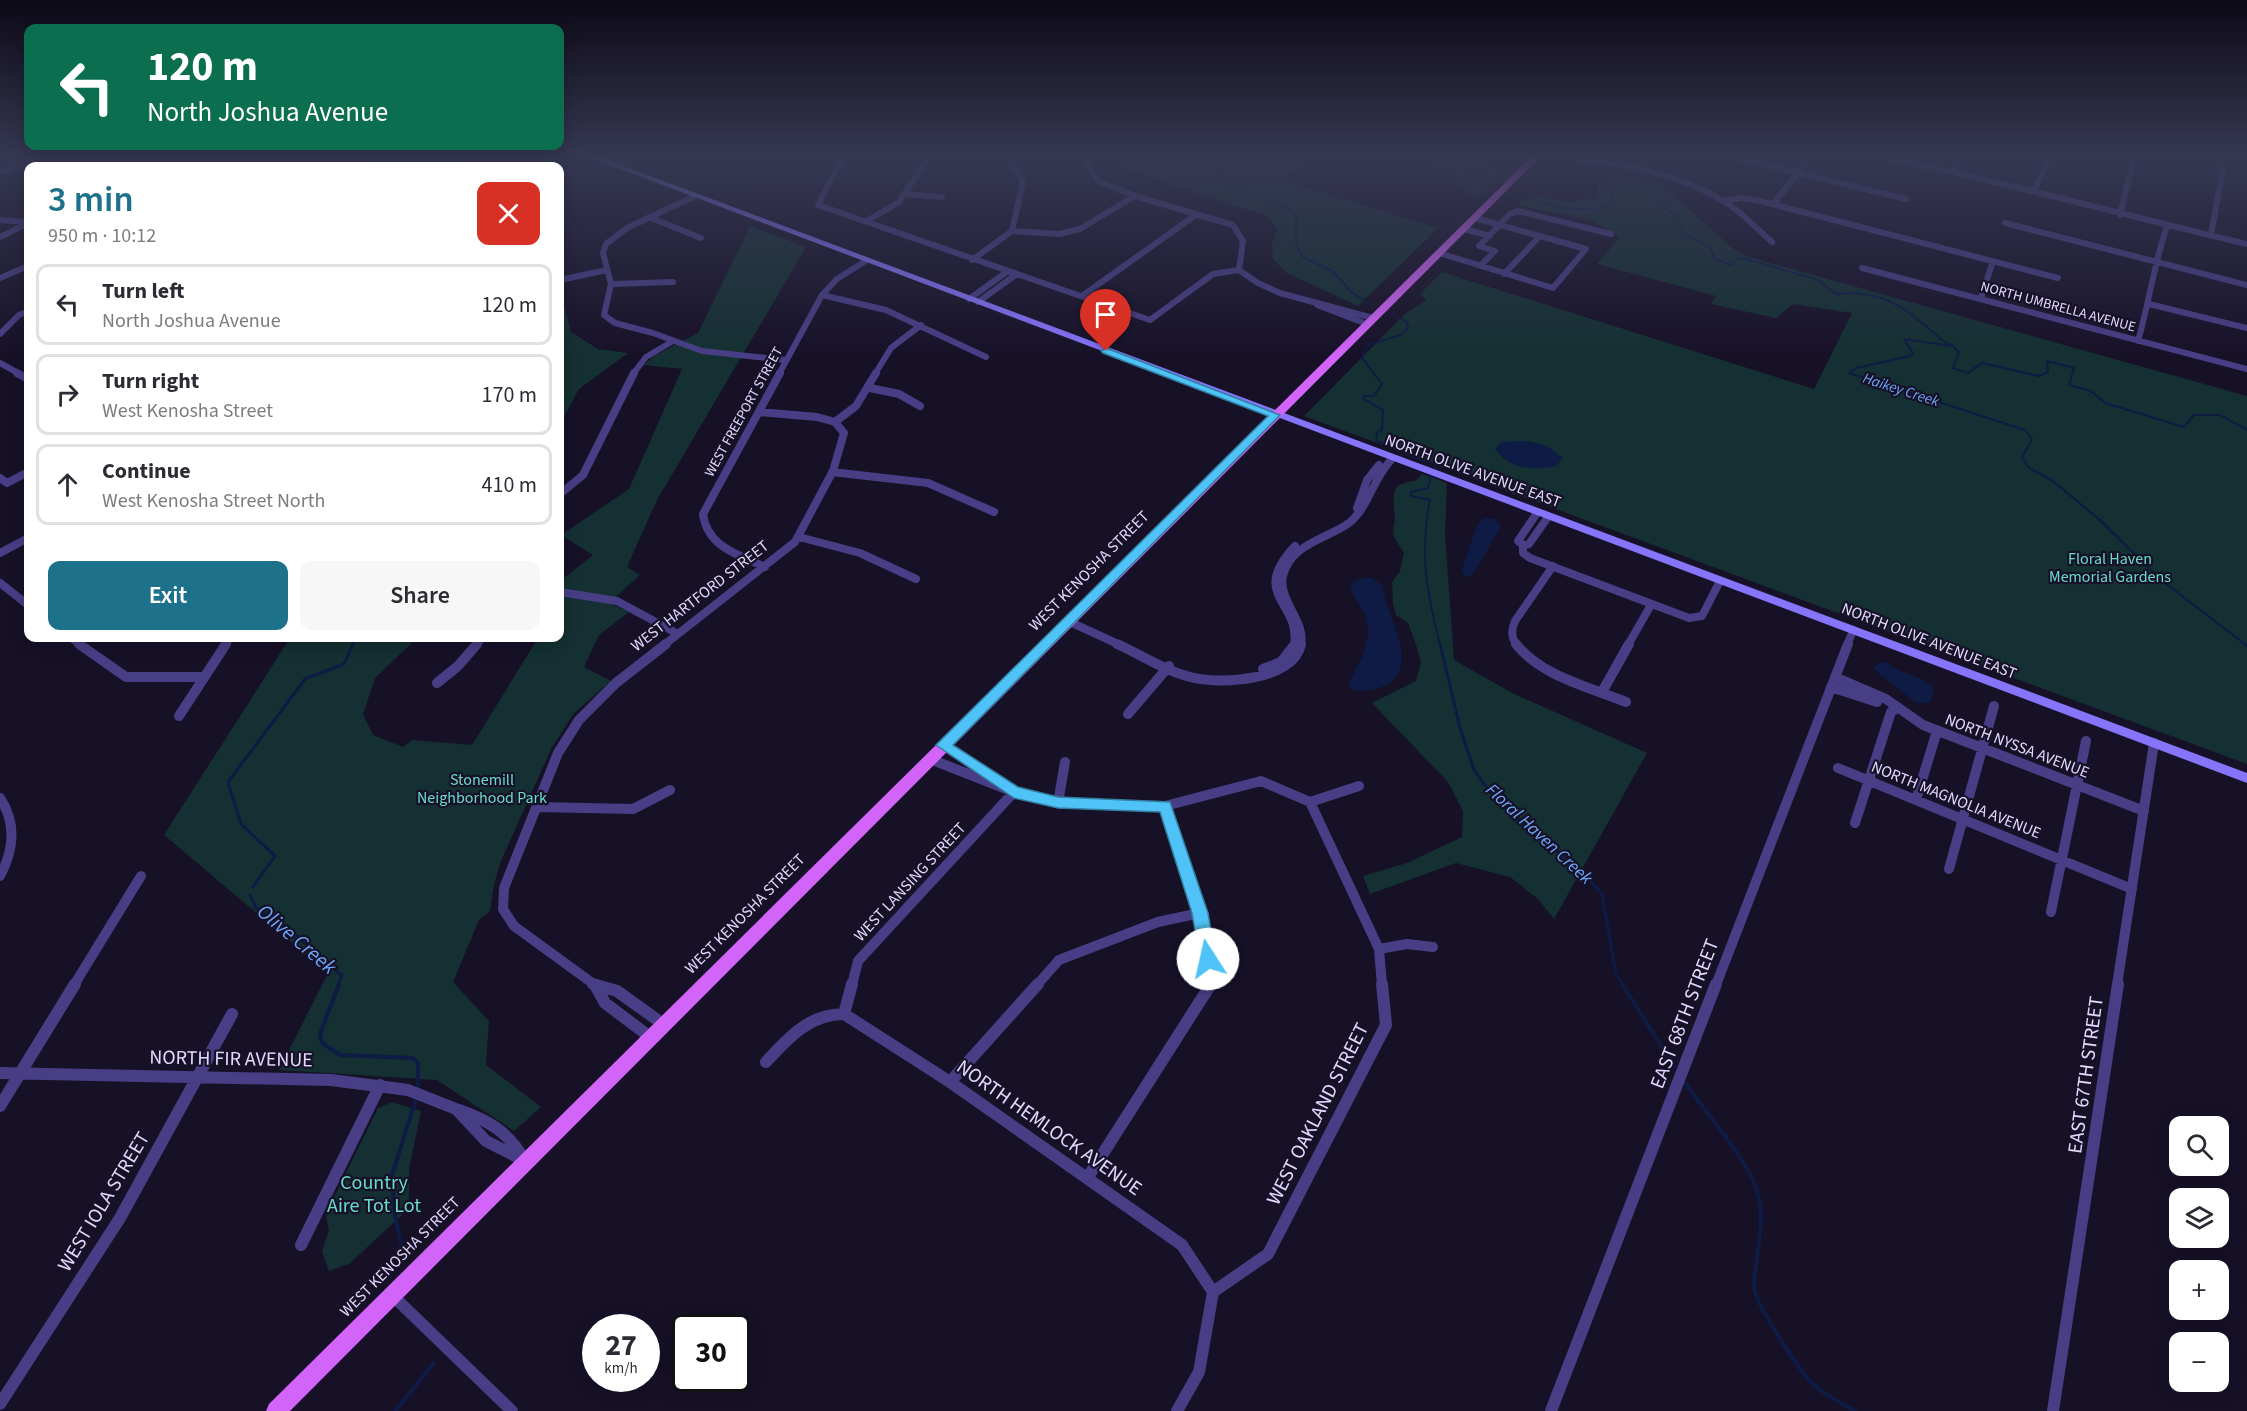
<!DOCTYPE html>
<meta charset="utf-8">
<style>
body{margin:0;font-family:"Source Sans 3",sans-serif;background:#f7f7f7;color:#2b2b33;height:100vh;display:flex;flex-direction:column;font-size:22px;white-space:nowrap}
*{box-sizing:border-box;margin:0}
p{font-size:20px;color:#7c7c81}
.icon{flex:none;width:33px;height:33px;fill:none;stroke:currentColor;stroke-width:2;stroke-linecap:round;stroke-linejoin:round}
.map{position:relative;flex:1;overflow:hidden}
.sheet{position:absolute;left:24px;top:162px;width:540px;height:480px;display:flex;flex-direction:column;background:#fff;border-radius:12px;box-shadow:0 3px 15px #0003}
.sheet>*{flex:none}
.banner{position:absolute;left:24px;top:24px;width:540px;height:126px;border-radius:12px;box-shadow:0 3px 15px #0003;background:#0b6e4f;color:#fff;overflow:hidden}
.tools{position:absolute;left:2169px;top:1116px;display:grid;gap:12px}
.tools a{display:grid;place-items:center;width:60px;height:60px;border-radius:12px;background:#fff;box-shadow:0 3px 15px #0003;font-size:30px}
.speed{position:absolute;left:582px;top:1314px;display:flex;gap:12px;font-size:30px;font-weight:700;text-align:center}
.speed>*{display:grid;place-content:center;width:78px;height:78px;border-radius:50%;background:#fff;box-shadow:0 3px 15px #0003;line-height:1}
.speed small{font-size:15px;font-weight:400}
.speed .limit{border:3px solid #111;border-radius:9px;background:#fff;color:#111}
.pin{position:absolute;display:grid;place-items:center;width:51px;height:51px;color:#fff;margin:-62px -26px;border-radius:50% 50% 50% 0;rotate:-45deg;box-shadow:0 0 6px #0007}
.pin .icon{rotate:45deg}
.me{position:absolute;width:66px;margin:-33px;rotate:350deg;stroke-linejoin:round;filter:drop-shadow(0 0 4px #0008)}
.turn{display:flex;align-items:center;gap:21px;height:126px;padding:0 24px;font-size:27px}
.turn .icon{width:78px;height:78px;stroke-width:2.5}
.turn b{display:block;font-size:42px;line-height:51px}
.round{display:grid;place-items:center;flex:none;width:63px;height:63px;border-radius:12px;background:#f7f7f7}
.summary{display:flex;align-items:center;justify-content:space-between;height:102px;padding:0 24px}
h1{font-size:36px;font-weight:600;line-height:45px;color:#1e718b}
.button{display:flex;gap:12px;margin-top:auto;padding:12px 24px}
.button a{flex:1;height:69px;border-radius:12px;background:#1e718b;color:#fff;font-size:24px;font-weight:600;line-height:69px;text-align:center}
.button a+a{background:#f7f7f7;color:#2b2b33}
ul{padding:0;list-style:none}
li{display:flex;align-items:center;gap:18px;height:81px;margin:0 12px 9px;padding:0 12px;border:3px solid #e1e1e2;border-radius:12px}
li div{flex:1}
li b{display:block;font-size:22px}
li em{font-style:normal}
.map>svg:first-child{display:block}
.green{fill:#143032}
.water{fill:#0d1b45}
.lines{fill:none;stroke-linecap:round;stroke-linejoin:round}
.stream-far2{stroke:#0d1b45;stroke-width:2}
.stream-far1{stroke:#0d1b45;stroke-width:3}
.stream{stroke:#0d1b45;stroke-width:4}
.street-far3{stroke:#483e85;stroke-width:6}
.street-far2{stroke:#483e85;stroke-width:8}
.street-far1{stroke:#483e85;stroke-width:10}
.street{stroke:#483e85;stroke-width:12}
.secondary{fill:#8674fa;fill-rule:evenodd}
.primary{fill:#d264fa;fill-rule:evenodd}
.route{fill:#4fc3f7;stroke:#337fa1;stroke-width:1.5}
.labels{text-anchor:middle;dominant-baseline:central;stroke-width:4.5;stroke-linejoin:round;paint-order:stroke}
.far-street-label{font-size:14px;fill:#e1d9fe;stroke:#171128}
.far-water-label{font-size:15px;font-style:italic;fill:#6ba8fa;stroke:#171128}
.street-label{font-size:16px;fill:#e1d9fe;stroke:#171128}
.park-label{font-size:16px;fill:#67dccc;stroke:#171128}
.water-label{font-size:18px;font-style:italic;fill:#6ba8fa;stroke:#171128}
.near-street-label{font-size:20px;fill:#e1d9fe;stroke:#171128}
.near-park-label{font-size:20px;fill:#67dccc;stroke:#171128}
.near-water-label{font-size:21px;font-style:italic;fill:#6ba8fa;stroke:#171128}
</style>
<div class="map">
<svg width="2247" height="1411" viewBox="0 0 2247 1411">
<rect width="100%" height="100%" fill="#171128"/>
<!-- green -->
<path class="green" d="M 384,158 L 465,158 L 465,166 L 364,166 Z
M 1123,158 L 1312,158 L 1282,180 L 1438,228 L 1358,306 L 1287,273 L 1273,259 L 1272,243 L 1278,229 L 1268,216 L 1112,165 Z
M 1423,158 L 1455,158 L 1505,168 L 1477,199 Z
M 1635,178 L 1661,184 L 1732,248 L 1749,257 L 2247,396 L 2247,764 L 1304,416 L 1406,313 L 1427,300 L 1420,294 L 1442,272 L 1814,389 L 1852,313 L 1793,304 L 1776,318 L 1711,304 L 1716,296 L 1597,264 L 1620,237 L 1592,220 L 1516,205 L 1530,195 L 1570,202 L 1597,196 L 1598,180 Z
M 750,226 L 806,247 L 657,500 L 627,567 L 640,575 L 609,603 L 629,612 L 599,635 L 584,667 L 611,681 L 574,713 L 552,747 L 501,861 L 494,884 L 490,911 L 479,920 L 453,982 L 489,1021 L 486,1065 L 541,1107 L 514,1131 L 437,1080 L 279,1070 L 328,973 L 164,835 L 290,638 L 417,638 L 375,678 L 363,714 L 373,735 L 403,747 L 412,740 L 472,745 L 538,638 L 560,638 L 560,581 L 593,555 L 561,535 L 629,489 L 682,369 L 644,365 L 654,356 L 698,333 Z
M 560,289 L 571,332 L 598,349 L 628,353 L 579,389 L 560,424 Z
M 1422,474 L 1447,483 L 1445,534 L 1454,660 L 1512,693 L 1647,753 L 1554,919 L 1538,899 L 1510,877 L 1456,863 L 1370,894 L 1363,876 L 1407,863 L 1462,837 L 1463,811 L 1448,782 L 1372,703 L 1416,681 L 1421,663 L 1417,648 L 1408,623 L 1396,615 L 1393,604 L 1392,582 L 1400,571 L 1404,552 C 1401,548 1396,542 1394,536 C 1392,531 1395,524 1395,518 C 1394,497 1388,483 1415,481 Z
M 392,1102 L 421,1111 L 409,1169 L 409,1198 L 404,1213 L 349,1264 L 329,1271 L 322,1251 L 329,1230 L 326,1216 L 332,1201 L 378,1108 Z"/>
<!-- water -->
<path class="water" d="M 1528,441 L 1547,446 L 1563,458 L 1556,466 C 1532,471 1510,469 1495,449 L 1501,442 Z
M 1484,518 L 1495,519 L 1501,527 L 1473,574 L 1467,577 L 1461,572 L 1477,525 Z
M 1370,577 L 1382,585 C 1384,592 1385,600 1388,607 C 1397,634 1418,675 1379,688 C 1369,691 1360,693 1351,689 L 1349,683 L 1364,653 L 1369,631 L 1365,615 L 1350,589 L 1353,581 Z
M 1886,662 C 1900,675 1921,674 1934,688 L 1930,702 L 1917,703 L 1873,669 L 1879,663 Z"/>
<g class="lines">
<!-- stream-far2 -->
<path class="stream-far2" d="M 424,158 L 433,159 L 428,166
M 1212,158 C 1221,199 1269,191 1296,215 L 1296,244 L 1303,257 L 1334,272 L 1351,292 L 1371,305
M 1433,158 L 1441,162 L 1452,179 L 1464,179 L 1472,170 L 1484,176 L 1483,188 L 1486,191 L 1534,199 L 1567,209 L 1606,208 L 1614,196 L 1607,188 L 1632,184 L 1646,188 L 1680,221 L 1685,234 L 1710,248 L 1715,259 L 1731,265 L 1740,258 L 1747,259 L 1818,280 L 1836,294 C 1890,288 1911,315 1950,346 L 1904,339 L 1913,353 L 1910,356 L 1856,368 L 1849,373 L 2025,430 L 2032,439 L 2022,457 L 2029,468 L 2053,481 L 2101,521 L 2160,579 L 2246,645
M 2213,158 L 2247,165
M 1393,314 L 1407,322 L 1408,328 L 1401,335 L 1368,345 L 1362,358 L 1382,384 L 1374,396 L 1364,396 L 1364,399 L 1383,410 L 1382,429 L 1377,433 L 1376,441 C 1398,448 1412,460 1435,464 L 1436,471
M 1951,344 L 1959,352 L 1953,368 L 1968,373 L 1982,363 L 2039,376 L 2048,372 L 2047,361 L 2074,368 L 2069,385 L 2091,391 L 2105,403 L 2184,427 L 2194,415 L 2220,415 L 2247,430
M 1431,476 L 1428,488 L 1411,492 L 1411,496 L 1430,500 C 1419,555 1427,592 1440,645
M 352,645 L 355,638"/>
<!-- stream-far1 -->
<path class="stream-far1" d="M 1440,644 L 1460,728 L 1474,770 L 1489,791 L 1541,840 L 1575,863 L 1602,894 L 1616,974 L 1623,985
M 2244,644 L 2247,646
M 253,887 L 275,856 L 241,824 L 228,782 L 305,679 L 344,664 L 353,644
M 250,895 L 256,908 L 292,932 L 306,944 L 312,954 L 342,975 L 338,985"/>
<!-- stream -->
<path class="stream" d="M 339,984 L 320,1034 L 322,1043 L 340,1055 L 413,1058 L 418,1063 L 418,1090
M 1622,984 L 1674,1066
M 1685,1083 C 1705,1112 1750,1162 1758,1194 C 1766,1222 1755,1257 1754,1286 C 1754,1303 1802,1375 1816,1387 C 1827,1396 1842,1403 1855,1411
M 403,1253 L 394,1210 L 392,1175 L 417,1096
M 395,1411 L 434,1363"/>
<!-- street-far3 -->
<path class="street-far3" d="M 842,158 L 818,205 L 1150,320 L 1213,274 L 1239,270
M 1084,158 L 1098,181 L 1135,196 L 1233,225 L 1243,241 L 1239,270 L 1258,283 L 1280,293 L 1373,318
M 1571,158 C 1622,164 1677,173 1722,200 C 1741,211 1756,228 1772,242
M 1738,158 L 1906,199
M 1886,158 C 2007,182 2126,216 2247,244
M 141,166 L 163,158
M 233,166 L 255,158
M 1953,171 L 1959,158
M 0,172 L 41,158
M 2034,191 L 2049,158
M 906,194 L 942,197
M 695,196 L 627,228 L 606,244 L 603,253 L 611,284 L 604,315 L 615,323 L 653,333 L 702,351 L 786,360
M 1723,201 L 1741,198 L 1760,201 L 2058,278
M 1773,204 L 1810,158
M 2120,215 L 2134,158
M 649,217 L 701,238
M 0,220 L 28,222
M 867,221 L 899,202 L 928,158
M 2005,223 L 2247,285
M 1464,229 L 1490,236
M 1012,231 L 1059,234 L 1080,229 L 1135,196
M 2211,235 L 2223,168
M 0,237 L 28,223
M 1439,253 L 1553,288 L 1586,249 L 1475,218
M 972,260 L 1012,231 L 1023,181 L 1009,158
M 1480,266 L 1495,251 L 1479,246 L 1510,214 L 1518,211 L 1611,234
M 1862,268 L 2247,369
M 1504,274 L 1540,236
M 0,278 L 28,266
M 560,280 L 607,270
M 611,284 L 673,282
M 822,295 L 886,310 L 986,357
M 1082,296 L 1197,214
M 1981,298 L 1993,261
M 969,299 L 1008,271
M 978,302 L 1017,274
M 2149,304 L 2247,328
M 1317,305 L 1367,324
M 0,334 L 19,315 L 28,311
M 2138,341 C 2149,303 2154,264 2167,226
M 0,363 L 20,374
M 633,374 L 646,357 L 673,341
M 779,374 L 822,295 L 837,279 L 867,260
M 875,374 L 891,348 L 921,325"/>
<!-- street-far2 -->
<path class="street-far2" d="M 17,373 L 28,379
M 870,388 L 899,394 L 920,406
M 759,412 L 817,417 L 835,422
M 832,472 L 928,483 L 994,512
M 0,478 L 7,483 L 28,472
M 560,494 L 583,475 L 634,373
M 1357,508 L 1367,480 L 1379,465
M 1537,513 L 1518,541 L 1523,545 L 1529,544 L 1548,517
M 799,537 L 860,553 L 916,579
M 1523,545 L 1523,553 L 1530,558 L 1689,618 L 1702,616 L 1720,581
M 0,553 L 28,538
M 765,567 C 739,555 707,547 703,514 L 780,373
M 0,583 L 28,605
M 560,592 L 617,601 L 678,634
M 1068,621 L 1120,645
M 71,638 L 81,645
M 225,645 L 230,638
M 476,645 L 482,638
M 664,645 L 795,542 L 833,471 L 844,433 L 835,422 L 856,406 L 876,373
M 1294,645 C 1301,601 1248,596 1295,546
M 1301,645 C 1306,620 1278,601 1283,576 C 1290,544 1327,539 1349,523 C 1369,507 1373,478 1392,459
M 1517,645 C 1511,638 1511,630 1515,621 L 1553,566
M 1628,645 L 1651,605
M 1847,645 L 1853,631"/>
<!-- street-far1 -->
<path class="street-far1" d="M 79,644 L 126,677 L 204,677
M 1117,644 C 1140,654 1165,671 1190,677 C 1220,685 1294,681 1301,644
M 1516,644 C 1541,676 1589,687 1626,702
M 1263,669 L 1281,662 L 1295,644
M 1835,677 L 1886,699 L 1923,725 L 2144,811
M 437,683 L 458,666 L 477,644
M 1831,687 L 1877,702
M 1602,692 L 1629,644
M 1128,714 L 1169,666
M 179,716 L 226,644
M 943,745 L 1000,783
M 930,759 L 1014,792 L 1058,803 L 1165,806 L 1261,781 L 1310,802 L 1379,949 L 1382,985
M 1838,768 L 2132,889
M 0,798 C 17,824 14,850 0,876
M 1916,800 L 1937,731
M 1310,802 L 1359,786
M 1058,803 L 1065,762
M 1165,806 L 1200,913 L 1212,982 L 1210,985
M 537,807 L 633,809 L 670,790
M 1855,823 L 1891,712 L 1897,708
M 1949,869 L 1994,706
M 2051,912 L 2086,741
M 1379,949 L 1407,944 L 1433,947
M 74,985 L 141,876
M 595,985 L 514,926 L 503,909 L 504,888 L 558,753 L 579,720 L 616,683 L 666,644
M 852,985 L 858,961 L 1014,792
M 1037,985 L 1059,960 L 1158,922 L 1200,913
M 1716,985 L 1848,644
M 2117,985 L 2154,743"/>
<!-- street -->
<path class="street" d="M 593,984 L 617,991 L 663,1024
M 595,985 L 605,1003 L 650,1037
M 844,1014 L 950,1082 L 1182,1245 L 1213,1292
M 766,1062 C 788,1038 809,1014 844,1014 L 852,984
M 0,1073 L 331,1080 L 408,1090 L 456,1109
M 950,1082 L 1038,984
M 0,1106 L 75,984
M 456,1109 C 488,1120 508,1131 525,1161 L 486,1141 Z
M 1088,1177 L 1211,984
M 301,1245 L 380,1085
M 392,1295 L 512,1411
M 0,1404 L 120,1218 L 232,1014
M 1177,1411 L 1199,1372 L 1213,1292 L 1268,1254 L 1386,1025 L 1382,984
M 1551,1411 L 1716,984
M 2053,1411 L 2118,984"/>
<!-- secondary -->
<path class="secondary" d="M 591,158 L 602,158 L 2247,773 L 2247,783 Z"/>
<!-- primary -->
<path class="primary" d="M 1530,158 L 1539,158 L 290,1411 L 266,1411 L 269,1404 Z"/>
</g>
<!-- sky -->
<linearGradient id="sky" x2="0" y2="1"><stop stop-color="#0d0916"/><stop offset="0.44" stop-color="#363853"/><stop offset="1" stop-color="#363853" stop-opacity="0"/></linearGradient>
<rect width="2247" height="356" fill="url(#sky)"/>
<!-- route -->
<path class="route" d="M 1106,348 L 1280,415 L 953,745 L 1018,787 L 1058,797 L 1170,802 L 1208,913 L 1216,959 L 1214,964 L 1203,964 L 1200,959 L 1192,913 L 1160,812 L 1058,808 L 1014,798 L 936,745 L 1268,416 L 1103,353 L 1101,351 Z"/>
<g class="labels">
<!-- far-street labels -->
<g class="far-street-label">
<text transform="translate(2058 307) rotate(15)">NORTH UMBRELLA AVENUE</text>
<text transform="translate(744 412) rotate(-61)">WEST FREEPORT STREET</text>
</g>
<!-- far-water labels -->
<g class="far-water-label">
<text transform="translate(1901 390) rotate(18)">Haikey Creek</text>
</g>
<!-- street labels -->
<g class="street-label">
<text transform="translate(1473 471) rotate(20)">NORTH OLIVE AVENUE EAST</text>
<text transform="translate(1089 571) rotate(-45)">WEST KENOSHA STREET</text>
<text transform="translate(700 596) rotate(-38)">WEST HARTFORD STREET</text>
<text transform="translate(1929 641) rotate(21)">NORTH OLIVE AVENUE EAST</text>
<text transform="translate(2017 746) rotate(21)">NORTH NYSSA AVENUE</text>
<text transform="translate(1956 800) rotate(22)">NORTH MAGNOLIA AVENUE</text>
<text transform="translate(910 882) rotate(-47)">WEST LANSING STREET</text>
<text transform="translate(745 914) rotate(-45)">WEST KENOSHA STREET</text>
<text transform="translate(400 1257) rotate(-45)">WEST KENOSHA STREET</text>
</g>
<!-- park labels -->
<g class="park-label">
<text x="2110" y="559">Floral Haven<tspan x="2110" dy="18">Memorial Gardens</tspan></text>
<text x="482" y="780">Stonemill<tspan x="482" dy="18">Neighborhood Park</tspan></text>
</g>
<!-- water labels -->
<g class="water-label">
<text transform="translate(1539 834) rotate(43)">Floral Haven Creek</text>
</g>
<!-- near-street labels -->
<g class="near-street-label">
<text transform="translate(1685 1014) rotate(-69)">EAST 68TH STREET</text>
<text transform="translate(231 1059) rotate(1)">NORTH FIR AVENUE</text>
<text transform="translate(2086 1075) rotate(-82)">EAST 67TH STREET</text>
<text transform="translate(1318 1114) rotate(-63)">WEST OAKLAND STREET</text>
<text transform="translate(1049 1128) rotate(35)">NORTH HEMLOCK AVENUE</text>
<text transform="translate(104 1202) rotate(-59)">WEST IOLA STREET</text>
</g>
<!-- near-park labels -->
<g class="near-park-label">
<text x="374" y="1183">Country<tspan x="374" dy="23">Aire Tot Lot</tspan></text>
</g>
<!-- near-water labels -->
<g class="near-water-label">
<text transform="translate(297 939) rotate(40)">Olive Creek</text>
</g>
</g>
</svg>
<div class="tools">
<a><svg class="icon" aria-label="search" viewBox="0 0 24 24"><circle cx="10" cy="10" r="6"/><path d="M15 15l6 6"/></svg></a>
<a><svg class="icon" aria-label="layers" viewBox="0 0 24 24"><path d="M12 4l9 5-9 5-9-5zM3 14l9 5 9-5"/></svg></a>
<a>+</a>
<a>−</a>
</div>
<div class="speed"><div>27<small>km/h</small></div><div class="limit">30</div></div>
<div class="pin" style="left:1106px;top:351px;background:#d93025"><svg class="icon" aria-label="arrive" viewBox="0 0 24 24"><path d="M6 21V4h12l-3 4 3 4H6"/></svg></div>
<svg class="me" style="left:1208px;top:959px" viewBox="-20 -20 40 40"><circle r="19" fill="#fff"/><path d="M0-13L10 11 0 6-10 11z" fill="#4fc3f7"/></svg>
<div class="banner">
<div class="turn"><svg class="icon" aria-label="left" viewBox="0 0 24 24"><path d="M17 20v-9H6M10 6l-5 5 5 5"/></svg><div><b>120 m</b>North Joshua Avenue</div></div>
</div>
<section class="sheet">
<div class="summary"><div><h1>3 min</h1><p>950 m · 10:12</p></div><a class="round" style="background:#d93025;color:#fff"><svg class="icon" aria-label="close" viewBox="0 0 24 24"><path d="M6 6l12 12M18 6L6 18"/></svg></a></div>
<ul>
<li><svg class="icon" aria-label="left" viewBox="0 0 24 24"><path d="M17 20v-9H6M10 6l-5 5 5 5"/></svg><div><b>Turn left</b><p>North Joshua Avenue</p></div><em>120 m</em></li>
<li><svg class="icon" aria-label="right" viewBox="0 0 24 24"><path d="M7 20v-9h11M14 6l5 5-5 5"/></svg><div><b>Turn right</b><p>West Kenosha Street</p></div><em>170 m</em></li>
<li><svg class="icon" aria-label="ahead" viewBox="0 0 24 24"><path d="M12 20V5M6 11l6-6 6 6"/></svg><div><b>Continue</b><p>West Kenosha Street North</p></div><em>410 m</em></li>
</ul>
<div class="button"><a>Exit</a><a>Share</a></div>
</section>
</div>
